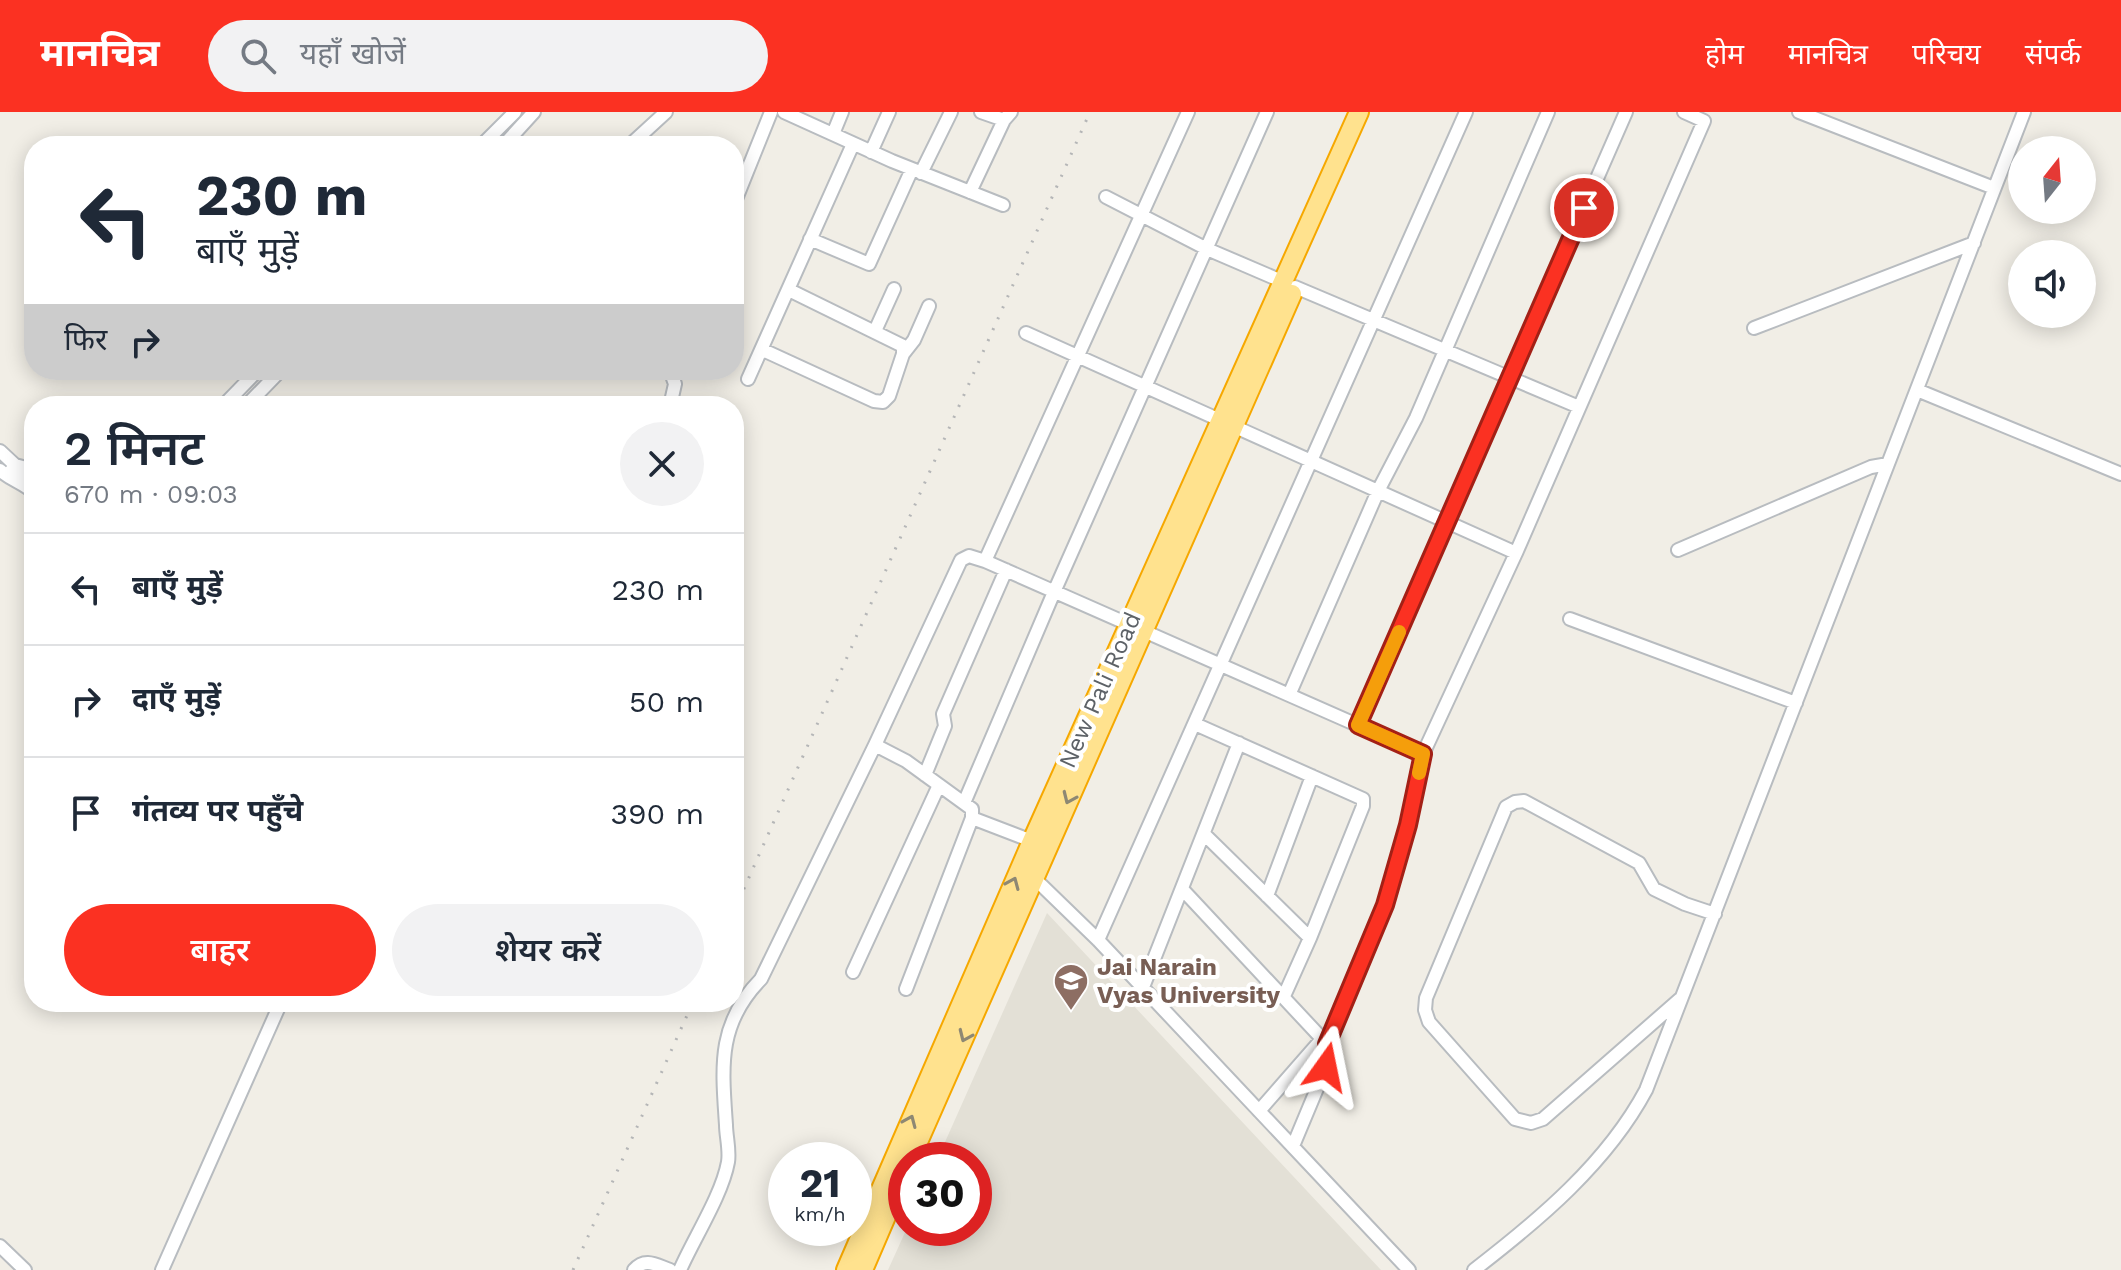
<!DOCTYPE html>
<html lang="hi">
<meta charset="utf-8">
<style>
body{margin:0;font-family:"Work Sans","Noto Sans Devanagari",sans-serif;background:#f2f2f3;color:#1f2937;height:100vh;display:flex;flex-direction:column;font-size:30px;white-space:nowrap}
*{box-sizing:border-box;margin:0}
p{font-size:26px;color:#747a83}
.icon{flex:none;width:44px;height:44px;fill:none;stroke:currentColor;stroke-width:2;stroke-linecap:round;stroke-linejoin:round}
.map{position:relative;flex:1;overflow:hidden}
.drawer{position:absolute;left:24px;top:284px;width:720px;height:616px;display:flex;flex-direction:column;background:#fff;border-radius:32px;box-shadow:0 4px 20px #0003}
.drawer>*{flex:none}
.top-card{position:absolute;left:24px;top:24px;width:720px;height:244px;border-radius:32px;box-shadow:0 4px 20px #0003;background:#fff;color:#1f2937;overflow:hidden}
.needle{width:52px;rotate:17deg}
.controls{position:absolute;left:2008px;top:24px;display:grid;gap:16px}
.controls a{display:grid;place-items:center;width:88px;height:88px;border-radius:50%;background:#fff;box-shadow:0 4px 20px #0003;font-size:40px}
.speed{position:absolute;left:768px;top:1030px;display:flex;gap:16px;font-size:40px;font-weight:700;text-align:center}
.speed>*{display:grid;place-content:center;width:104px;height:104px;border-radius:50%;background:#fff;box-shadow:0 4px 20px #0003;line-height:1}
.speed small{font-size:20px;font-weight:400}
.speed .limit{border:12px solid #d22;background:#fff;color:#111}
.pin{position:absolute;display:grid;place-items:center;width:68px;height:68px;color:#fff;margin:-34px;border:4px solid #fff;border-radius:50%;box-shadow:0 2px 8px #0007}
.me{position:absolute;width:88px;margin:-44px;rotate:12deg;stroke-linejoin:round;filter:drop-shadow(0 0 6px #0008)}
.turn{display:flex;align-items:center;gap:28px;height:168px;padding:0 40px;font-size:36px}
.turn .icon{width:104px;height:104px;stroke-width:2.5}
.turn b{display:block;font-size:56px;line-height:68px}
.then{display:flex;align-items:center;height:76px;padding:0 40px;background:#0003;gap:16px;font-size:30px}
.round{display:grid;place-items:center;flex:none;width:84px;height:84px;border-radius:42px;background:#f2f2f3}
.summary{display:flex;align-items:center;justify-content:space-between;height:136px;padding:0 40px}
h1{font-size:48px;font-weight:600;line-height:60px}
.action{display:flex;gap:16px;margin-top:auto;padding:16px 40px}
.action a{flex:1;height:92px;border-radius:48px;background:#fb3122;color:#fff;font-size:32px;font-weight:600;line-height:92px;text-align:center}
.action a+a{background:#f2f2f3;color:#1f2937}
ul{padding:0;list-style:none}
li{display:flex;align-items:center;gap:24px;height:112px;padding:0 40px;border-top:2px solid #e0e1e3}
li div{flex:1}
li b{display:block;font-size:30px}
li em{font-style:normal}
header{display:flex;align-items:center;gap:48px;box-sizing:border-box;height:112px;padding:0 40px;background:#fb3122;color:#fff}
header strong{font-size:38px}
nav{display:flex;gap:44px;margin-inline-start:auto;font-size:28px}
.search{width:560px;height:72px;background:#f2f2f3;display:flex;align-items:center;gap:20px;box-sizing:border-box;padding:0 28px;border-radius:44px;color:#747a83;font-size:30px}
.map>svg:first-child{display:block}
.education{fill:#e3e0d6}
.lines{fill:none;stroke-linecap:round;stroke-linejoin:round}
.minor-casing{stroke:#b8bcc0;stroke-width:16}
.highway-casing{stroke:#f6a800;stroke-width:22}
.minor{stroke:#fff;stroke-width:12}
.highway{stroke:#ffe28e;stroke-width:18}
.rail{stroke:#b5b6b7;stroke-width:3;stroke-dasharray:2 10;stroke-linecap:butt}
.oneway{stroke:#8e8873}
.route-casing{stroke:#a32016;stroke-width:20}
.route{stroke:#fb3122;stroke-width:14}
.slow{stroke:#f59e0b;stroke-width:14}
.labels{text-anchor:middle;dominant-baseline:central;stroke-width:8;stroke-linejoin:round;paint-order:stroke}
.street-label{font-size:24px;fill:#5d6267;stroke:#fff}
.education-label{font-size:24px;font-weight:bold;fill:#785e54;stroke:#fff;text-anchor:start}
</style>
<header>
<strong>मानचित्र</strong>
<div class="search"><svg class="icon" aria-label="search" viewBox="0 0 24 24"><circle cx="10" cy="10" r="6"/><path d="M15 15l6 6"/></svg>यहाँ खोजें</div>
<nav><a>होम</a><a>मानचित्र</a><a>परिचय</a><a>संपर्क</a></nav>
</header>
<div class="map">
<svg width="2121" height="1158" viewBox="0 0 2121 1158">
<rect width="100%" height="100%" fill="#f1eee6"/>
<!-- education -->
<path class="education" d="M 1047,801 L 1232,999 L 1381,1158 L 888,1158 L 907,1116 L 974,1116 L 974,1048 L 937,1048 Z"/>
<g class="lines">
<defs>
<path id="minor" d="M 784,0 L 892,49 L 1003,93
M 981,0 L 1004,8 L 1011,0
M 1188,0 L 985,449 L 1423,642
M 1799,0 L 1994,76
M 833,22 L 842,0
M 481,34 L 515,0
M 503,34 L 534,0
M 629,34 L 666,0
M 871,40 L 889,0
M 921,61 L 951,0
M 970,80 L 1004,8
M 1106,85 L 1207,137 L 1284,170
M 734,92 L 771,0
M 810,127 L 869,152 L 912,57
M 1295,175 L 1579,295
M 1754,216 L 1974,131
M 875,219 L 894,177
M 1026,221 L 1516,441
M 763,238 L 874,289 L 883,290 L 889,284 L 903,242 L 903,234 L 789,178
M 903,242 L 914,228 L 929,194
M 748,267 L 853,32
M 1917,278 L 2121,362
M 223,294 L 258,258
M 246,294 L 281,258
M 670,294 L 675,272 L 670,258
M 0,339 L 15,353 L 24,372
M 12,357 L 15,353 L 34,358
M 0,358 C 10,368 24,371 34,381
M 1678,438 L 1871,355 L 1888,352
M 1570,507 L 1796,591
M 1289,583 L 1378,379 L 1416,306 L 1548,0
M 1195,612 L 1363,687 L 1363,694 L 1310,826 L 1284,884
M 1358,613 L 1626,0
M 875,633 L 906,649 L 972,697 L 972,706 L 1032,729
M 925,663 L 945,614 L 943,602 L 1006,458
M 964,691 L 1054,480 L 1267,0
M 1204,722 L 1310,826
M 1033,765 L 1098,828 L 1409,1158
M 1183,778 L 1327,932
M 1267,784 L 1312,664
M 1098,828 L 1466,0
M 853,860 L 939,673
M 1143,875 L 1239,631
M 906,877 L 972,706
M 1680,887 L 1543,1007 L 1531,1011 L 1515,1007 L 1429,910 L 1425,898 L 1426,886 L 1506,695 L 1515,690 L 1524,689 L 1639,751 L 1654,777 L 1685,792 L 1715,802
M 1259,999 L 1322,927
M 1293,1034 L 1326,955 L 1327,932 L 1385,793 L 1408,713 L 1423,642 L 1516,441 L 1704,9 L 1684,0
M 0,1134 L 25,1158
M 162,1158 L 281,890
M 634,1158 C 645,1145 656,1153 670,1158
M 680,1158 C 694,1126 722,1083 728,1050 C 730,1038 726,1024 726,1013 C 722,954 717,912 761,867 L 875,633 L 961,448 L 969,444 L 985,449
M 1474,1158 C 1539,1108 1607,1051 1646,978 L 2024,0"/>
<path id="highway" d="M 910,1048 L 1292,182
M 846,1158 L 1032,729 L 1359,0
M 863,1158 L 906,1058"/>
</defs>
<!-- minor casing -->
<use href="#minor" class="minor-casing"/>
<!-- highway casing -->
<use href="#highway" class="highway-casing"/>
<!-- minor -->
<use href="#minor" class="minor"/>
<!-- highway -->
<use href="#highway" class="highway"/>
<!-- rail -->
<path class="rail" d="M 734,799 L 1090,0
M 573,1158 L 693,890"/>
</g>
<!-- one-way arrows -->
<defs><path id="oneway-chevron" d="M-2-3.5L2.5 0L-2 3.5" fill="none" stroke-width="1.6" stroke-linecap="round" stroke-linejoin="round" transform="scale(2)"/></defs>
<g class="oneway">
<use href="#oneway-chevron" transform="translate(1069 686) rotate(114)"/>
<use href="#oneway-chevron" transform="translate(1013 771) rotate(-67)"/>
<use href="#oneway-chevron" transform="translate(965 924) rotate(114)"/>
<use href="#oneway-chevron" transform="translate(910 1009) rotate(-67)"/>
</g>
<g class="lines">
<defs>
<path id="route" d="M 1326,955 L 1327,932 L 1385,793 L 1408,713 L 1423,642 L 1358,613 L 1584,96"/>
</defs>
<!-- route casing -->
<use href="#route" class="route-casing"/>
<!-- route -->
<use href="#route" class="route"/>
<!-- slow -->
<path class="slow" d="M 1399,520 L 1358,613 L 1423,642 L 1419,661"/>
</g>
<!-- icons -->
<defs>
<symbol id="university-pin" viewBox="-11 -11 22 30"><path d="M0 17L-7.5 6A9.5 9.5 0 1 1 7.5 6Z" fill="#8d6e63" stroke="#fff"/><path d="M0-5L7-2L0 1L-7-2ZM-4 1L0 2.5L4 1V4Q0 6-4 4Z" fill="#fff"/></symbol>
</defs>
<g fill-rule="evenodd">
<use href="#university-pin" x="1051" y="849" width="40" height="54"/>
</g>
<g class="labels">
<!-- street labels -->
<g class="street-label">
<text transform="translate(1100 578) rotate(-66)">New Pali Road</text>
</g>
<!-- education labels -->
<g class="education-label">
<text x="1097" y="855">Jai Narain<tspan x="1097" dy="28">Vyas University</tspan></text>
</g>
</g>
</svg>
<div class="controls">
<a><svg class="needle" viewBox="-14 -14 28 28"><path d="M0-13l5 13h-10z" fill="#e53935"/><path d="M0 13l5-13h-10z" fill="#747a83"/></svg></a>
<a><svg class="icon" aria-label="sound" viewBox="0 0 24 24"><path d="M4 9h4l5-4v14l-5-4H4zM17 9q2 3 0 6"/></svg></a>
</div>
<div class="speed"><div>21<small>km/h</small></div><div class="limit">30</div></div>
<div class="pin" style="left:1584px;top:96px;background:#d93025"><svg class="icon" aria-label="arrive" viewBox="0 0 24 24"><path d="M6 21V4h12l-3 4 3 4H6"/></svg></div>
<svg class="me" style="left:1326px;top:955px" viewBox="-20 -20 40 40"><path d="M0-17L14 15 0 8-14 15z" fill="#fb3122" stroke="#fff" stroke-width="4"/></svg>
<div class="top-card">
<div class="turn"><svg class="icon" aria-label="left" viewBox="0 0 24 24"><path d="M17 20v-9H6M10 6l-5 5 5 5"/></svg><div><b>230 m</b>बाएँ मुड़ें</div></div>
<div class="then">फिर<svg class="icon" aria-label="right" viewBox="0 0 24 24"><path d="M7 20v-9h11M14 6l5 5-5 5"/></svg></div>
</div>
<section class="drawer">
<div class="summary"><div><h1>2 मिनट</h1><p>670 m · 09:03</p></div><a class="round"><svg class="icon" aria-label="close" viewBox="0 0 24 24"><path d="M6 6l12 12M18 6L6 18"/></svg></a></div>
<ul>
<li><svg class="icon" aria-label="left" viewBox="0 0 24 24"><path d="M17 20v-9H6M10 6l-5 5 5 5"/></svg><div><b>बाएँ मुड़ें</b></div><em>230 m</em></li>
<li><svg class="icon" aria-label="right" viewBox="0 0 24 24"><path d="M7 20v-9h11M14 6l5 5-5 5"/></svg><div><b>दाएँ मुड़ें</b></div><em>50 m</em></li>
<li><svg class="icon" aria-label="arrive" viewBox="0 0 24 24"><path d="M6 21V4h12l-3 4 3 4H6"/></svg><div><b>गंतव्य पर पहुँचे</b></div><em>390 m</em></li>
</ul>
<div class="action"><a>बाहर</a><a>शेयर करें</a></div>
</section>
</div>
